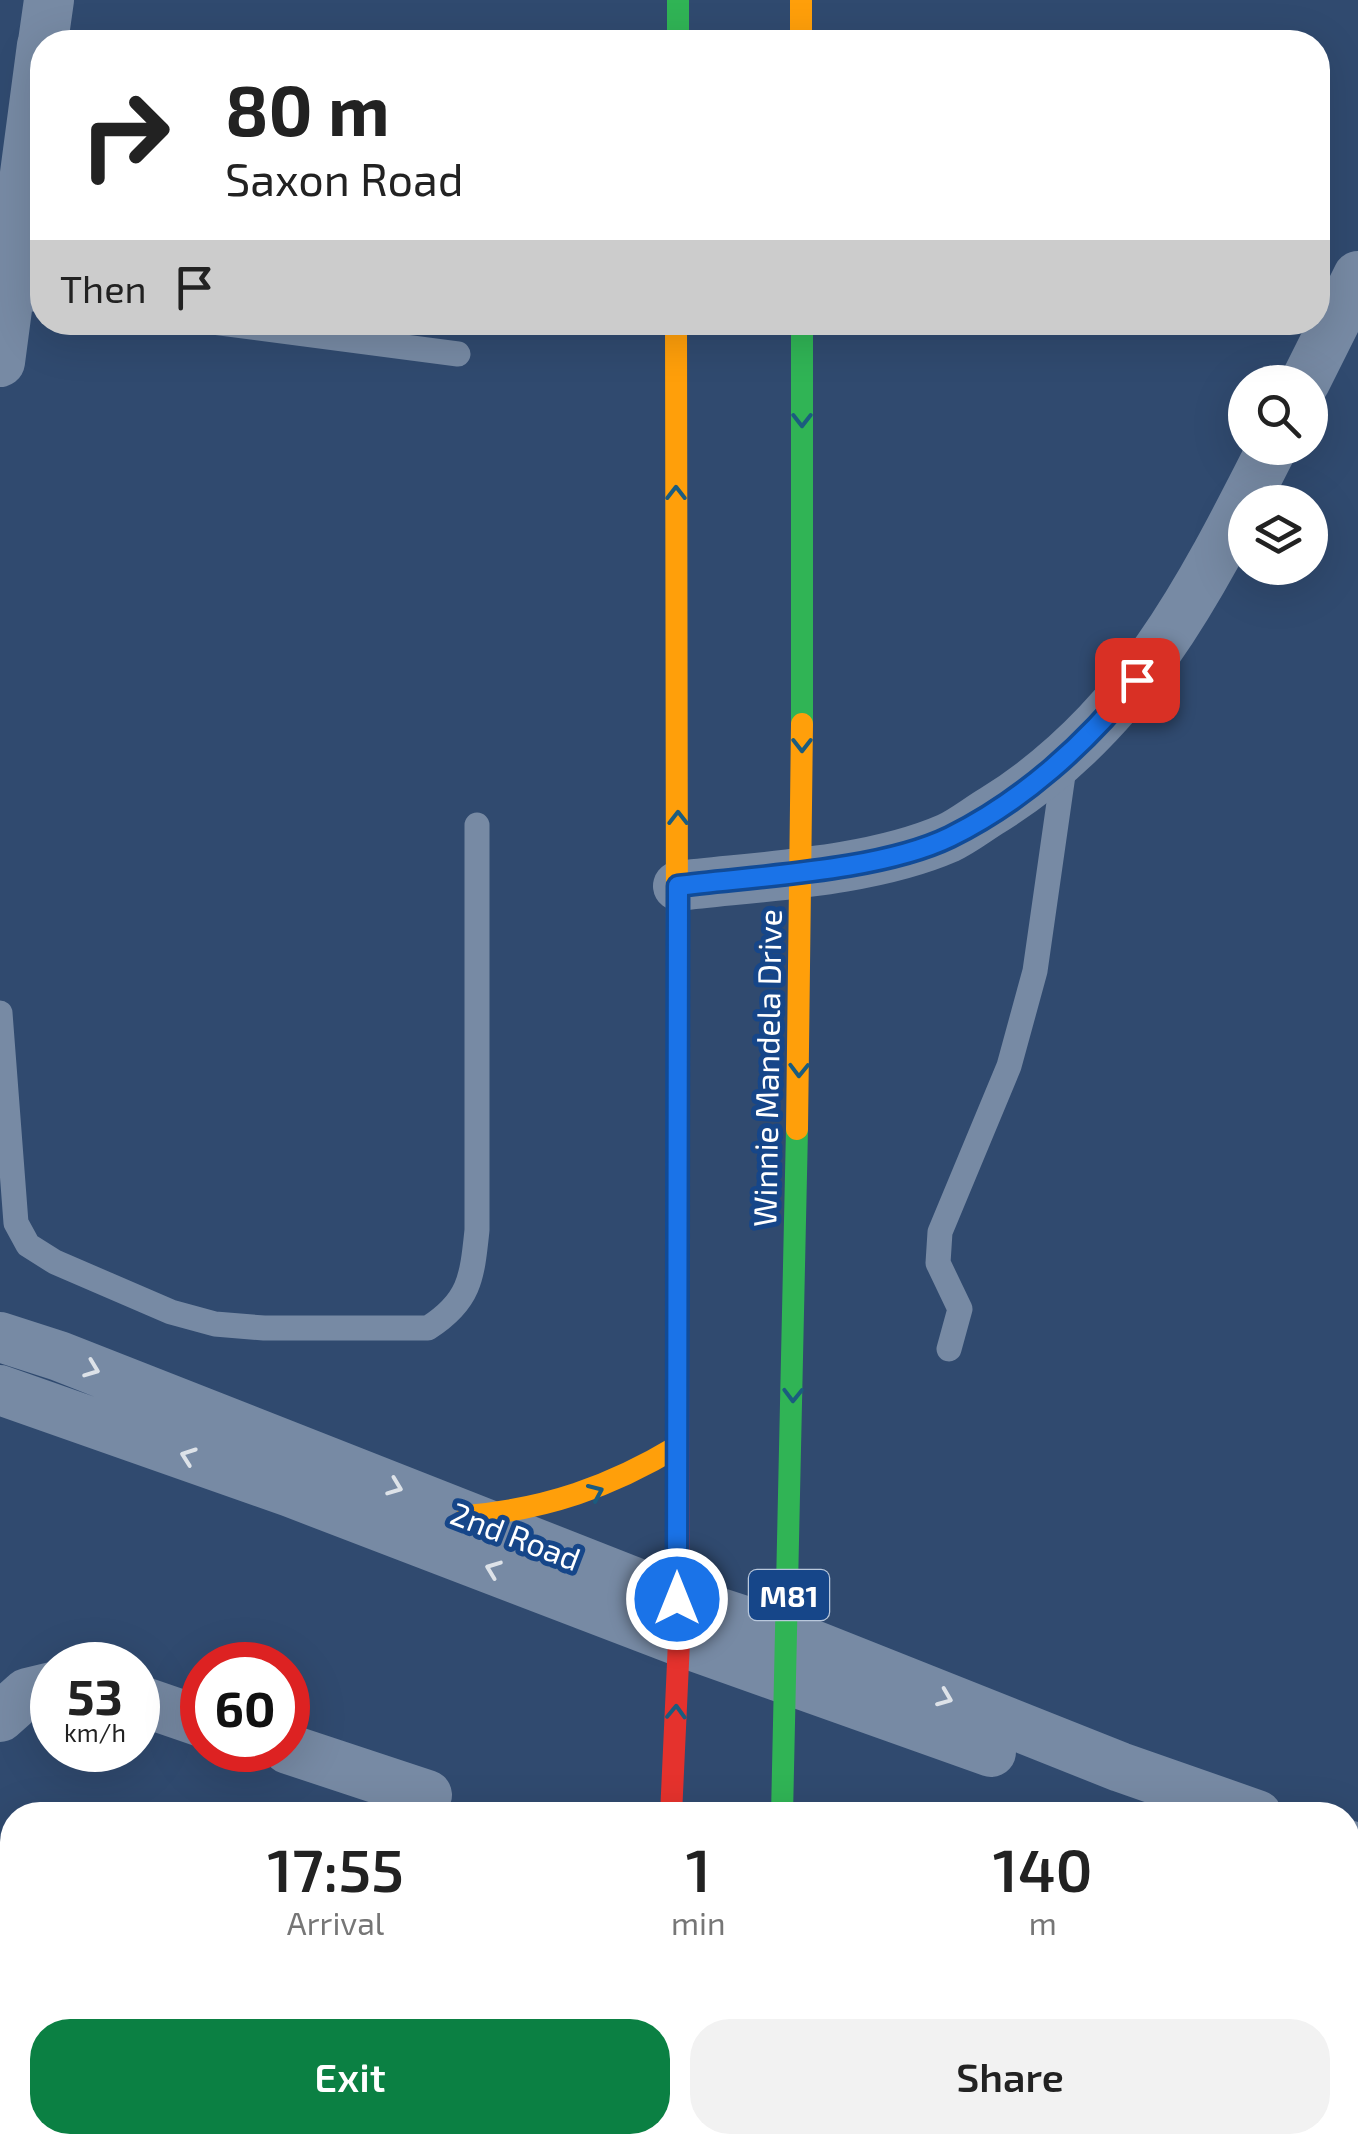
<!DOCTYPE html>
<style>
body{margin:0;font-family:"Exo 2",sans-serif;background:#f2f2f2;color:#222;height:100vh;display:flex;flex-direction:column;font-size:38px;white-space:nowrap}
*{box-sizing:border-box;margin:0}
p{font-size:32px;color:#767676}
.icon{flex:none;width:55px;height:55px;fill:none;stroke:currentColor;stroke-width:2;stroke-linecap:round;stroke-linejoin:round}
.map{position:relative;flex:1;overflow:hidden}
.drawer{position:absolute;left:0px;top:1802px;width:1360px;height:352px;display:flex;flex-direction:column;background:#fff;border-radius:40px 40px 0 0;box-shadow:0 10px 40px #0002}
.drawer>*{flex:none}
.hud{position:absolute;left:30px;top:30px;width:1300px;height:305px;border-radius:40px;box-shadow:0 10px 40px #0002;background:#fff;color:#222;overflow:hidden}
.tools{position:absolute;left:1228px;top:365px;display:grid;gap:20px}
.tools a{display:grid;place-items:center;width:100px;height:100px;border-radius:50%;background:#fff;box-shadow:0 10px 40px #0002;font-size:50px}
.speed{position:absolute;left:30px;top:1642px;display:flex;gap:20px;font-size:50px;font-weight:700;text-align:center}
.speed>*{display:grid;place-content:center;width:130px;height:130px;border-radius:50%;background:#fff;box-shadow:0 10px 40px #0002;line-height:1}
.speed small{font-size:25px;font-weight:400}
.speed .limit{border:15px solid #d22;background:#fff;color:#111}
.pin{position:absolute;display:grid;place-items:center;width:85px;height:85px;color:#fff;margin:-42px;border-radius:20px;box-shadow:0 5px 15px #0006}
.me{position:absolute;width:110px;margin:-55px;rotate:0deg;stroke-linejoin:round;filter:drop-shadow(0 0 8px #0008)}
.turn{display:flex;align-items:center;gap:35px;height:210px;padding:0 30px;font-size:45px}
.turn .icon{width:130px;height:130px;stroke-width:2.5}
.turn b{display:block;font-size:70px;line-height:85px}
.then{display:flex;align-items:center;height:95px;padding:0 30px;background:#0003;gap:20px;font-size:38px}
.eta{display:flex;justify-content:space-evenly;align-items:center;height:170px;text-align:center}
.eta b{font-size:60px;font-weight:600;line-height:70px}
.action{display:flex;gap:20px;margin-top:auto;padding:20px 30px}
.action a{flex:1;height:115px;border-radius:40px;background:#0b8043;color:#fff;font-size:40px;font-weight:600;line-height:115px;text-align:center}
.action a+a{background:#f2f2f2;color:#222}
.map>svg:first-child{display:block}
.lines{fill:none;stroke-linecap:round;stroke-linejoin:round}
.path{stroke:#778aa4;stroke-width:6;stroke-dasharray:5 8;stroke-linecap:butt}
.lane{stroke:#778aa4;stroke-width:25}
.street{stroke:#778aa4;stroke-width:50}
.fast{stroke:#30b455;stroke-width:22}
.slow{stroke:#ff9f0a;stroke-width:22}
.jam{stroke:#e5322d;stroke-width:22}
.oneway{stroke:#1b5c7f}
.oneway2{stroke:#dde2e8}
.route-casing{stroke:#114b97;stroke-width:25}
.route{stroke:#1a73e8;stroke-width:18}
.labels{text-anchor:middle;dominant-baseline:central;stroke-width:10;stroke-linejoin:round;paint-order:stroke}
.shield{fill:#164689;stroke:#b9c8dc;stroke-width:2.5}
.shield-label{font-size:30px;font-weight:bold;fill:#fff}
.street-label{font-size:32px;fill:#fff;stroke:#164689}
</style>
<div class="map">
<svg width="1358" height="2153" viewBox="0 0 1358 2153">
<rect width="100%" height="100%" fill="#304a6f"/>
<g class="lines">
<!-- path -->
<path class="path" d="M 957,2153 L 958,2142"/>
<!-- lane -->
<path class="lane" d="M 9,296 L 42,300
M 213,322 L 458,354
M 0,1013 L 16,1223 L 28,1245 L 55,1262 L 171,1312 L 215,1324 L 264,1328 L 428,1328 C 470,1301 472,1278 477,1230 L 477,825
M 949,1349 L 960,1309 L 938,1263 L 940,1232 L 1009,1066 L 1035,971 L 1065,761"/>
<!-- street -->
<path class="street" d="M 43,42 L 49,0
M 0,362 L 42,45
M 1305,382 L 1358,276
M 678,886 C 763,876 870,872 948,838 C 963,831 978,819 993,810 C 1133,723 1200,590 1272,448
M 0,1337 L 59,1356 L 677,1599 L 788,1635 L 1120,1767 L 1257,1815
M 0,1390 L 290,1492 L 679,1641 L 991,1752
M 138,1700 L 202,1722
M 0,1717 L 27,1693 L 52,1687
M 288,1749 L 427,1795
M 1348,1845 L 1358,1849"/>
<!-- fast -->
<path class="fast" d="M 678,0 L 678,42
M 802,322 L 802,724
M 782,1815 L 797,1129
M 655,2153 L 656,2142"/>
<!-- slow -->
<path class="slow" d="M 801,0 L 801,42
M 676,322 L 677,946
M 797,1129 L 802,724
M 467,1516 C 546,1509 610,1487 678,1446
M 767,2153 L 768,2142"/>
<!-- jam -->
<path class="jam" d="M 671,1815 L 679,1641 L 677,946"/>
</g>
<!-- one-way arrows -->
<defs><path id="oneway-chevron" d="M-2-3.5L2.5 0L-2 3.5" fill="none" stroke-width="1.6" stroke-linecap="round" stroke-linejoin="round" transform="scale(2.5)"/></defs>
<g class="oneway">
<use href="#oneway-chevron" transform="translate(802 420) rotate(90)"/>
<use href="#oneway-chevron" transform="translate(676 493) rotate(-90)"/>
<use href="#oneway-chevron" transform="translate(802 745) rotate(90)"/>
<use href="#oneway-chevron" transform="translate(678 818) rotate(-90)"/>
<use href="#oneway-chevron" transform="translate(799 1070) rotate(91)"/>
<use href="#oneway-chevron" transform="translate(793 1395) rotate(91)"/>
<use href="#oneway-chevron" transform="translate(596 1492) rotate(-24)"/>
<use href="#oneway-chevron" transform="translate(676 1712) rotate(-88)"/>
</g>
<g class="oneway2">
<use href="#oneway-chevron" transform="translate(92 1369) rotate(21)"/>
<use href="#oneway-chevron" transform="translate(188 1456) rotate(-160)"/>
<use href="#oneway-chevron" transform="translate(395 1487) rotate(21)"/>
<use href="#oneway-chevron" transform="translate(493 1569) rotate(-159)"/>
<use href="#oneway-chevron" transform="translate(945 1698) rotate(22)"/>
</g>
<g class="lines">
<defs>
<path id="route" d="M 677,1599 L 678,886 C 757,876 880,871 950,837 C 1023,801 1087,743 1137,680"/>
</defs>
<!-- route casing -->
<use href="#route" class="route-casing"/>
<!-- route -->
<use href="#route" class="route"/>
</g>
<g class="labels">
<!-- shield labels -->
<rect class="shield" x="749" y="1570" width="80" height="50" rx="8"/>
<g class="shield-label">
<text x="789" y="1595">M81</text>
</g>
<!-- street labels -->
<g class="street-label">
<text transform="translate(766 1068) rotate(-89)">Winnie Mandela Drive</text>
<text transform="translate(516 1535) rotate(21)">2nd Road</text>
</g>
</g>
</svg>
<div class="tools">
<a><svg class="icon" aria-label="search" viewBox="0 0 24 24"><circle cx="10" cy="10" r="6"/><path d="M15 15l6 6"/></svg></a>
<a><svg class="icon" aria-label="layers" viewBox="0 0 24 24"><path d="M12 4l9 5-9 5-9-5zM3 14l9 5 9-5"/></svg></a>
</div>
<div class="speed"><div>53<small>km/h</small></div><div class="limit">60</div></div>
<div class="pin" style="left:1137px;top:680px;background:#d93025"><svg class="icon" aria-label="arrive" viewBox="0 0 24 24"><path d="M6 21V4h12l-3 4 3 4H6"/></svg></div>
<svg class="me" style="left:677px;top:1599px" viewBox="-20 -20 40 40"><circle r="17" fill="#1a73e8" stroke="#fff" stroke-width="3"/><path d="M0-11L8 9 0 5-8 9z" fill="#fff"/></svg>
<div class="hud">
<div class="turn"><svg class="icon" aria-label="right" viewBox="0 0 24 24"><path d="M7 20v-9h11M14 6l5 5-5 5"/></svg><div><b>80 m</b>Saxon Road</div></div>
<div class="then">Then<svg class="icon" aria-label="arrive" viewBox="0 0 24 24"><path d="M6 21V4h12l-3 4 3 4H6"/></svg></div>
</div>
<section class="drawer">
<div class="eta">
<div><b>17:55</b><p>Arrival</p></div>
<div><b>1</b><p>min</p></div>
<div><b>140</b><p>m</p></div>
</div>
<div class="action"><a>Exit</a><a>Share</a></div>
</section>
</div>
